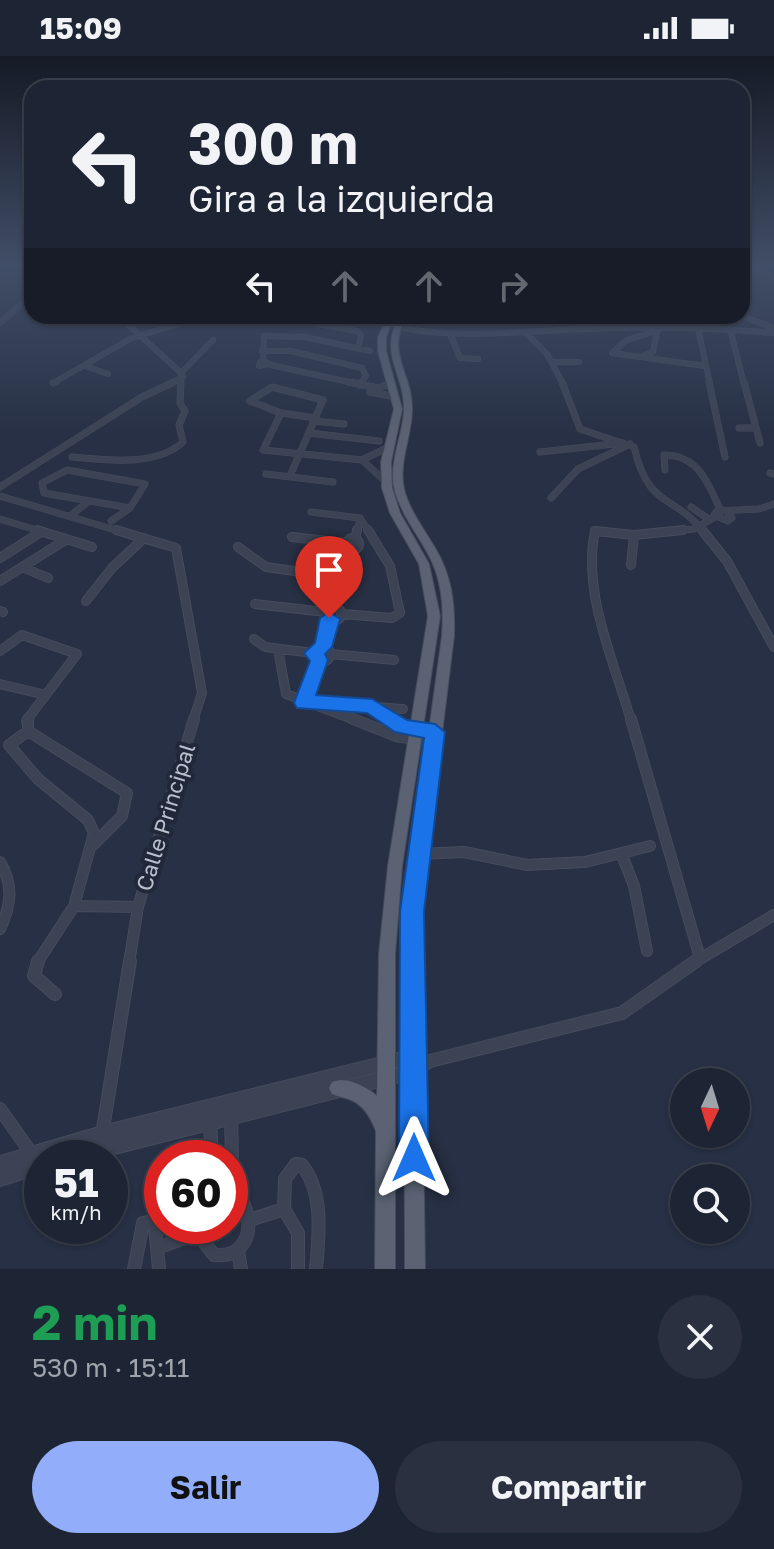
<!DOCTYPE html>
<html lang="es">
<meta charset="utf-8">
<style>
body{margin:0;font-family:"Golos Text",sans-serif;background:#2a303f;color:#f1f3f6;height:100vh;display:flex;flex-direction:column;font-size:30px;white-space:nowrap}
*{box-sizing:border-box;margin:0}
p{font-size:26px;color:#a0a4ac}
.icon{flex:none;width:44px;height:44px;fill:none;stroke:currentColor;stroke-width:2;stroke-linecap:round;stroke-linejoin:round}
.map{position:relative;height:1213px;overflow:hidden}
.sheet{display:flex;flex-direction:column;background:#1d2433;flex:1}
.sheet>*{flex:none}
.banner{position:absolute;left:24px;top:24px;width:726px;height:244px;border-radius:24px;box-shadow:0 2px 6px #0004,0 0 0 2px #3b414e;background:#1d2433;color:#f1f3f6;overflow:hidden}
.needle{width:52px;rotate:184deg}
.buttons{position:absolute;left:670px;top:1012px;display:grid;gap:16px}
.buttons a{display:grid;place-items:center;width:80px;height:80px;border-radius:50%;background:#1d2433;box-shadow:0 2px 6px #0004,0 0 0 2px #3b414e;font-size:40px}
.speed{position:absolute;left:24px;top:1084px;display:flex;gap:16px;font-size:40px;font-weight:700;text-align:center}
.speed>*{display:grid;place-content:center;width:104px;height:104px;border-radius:50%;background:#1d2433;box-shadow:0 2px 6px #0004,0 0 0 2px #3b414e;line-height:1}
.speed small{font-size:20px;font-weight:400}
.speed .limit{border:12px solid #d22;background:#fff;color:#111}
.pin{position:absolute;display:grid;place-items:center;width:68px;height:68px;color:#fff;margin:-82px -34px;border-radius:50% 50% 50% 0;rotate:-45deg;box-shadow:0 0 8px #0007}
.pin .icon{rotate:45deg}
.me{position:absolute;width:88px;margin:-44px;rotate:0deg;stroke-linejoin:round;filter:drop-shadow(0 0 6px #0008)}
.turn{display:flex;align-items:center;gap:28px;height:168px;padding:0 32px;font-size:36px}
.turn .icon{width:104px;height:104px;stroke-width:2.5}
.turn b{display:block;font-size:56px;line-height:68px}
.lanes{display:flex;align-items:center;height:76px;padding:0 32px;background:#0003;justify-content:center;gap:40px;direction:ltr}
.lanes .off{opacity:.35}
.round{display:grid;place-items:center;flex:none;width:84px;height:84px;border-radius:42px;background:#2a303f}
.head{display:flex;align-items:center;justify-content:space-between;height:136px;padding:0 32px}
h1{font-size:48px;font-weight:700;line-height:60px;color:#1e9e55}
.action{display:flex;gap:16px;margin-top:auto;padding:16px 32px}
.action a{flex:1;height:92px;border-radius:48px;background:#92aefa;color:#111;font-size:32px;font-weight:700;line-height:92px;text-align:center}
.action a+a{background:#2a303f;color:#f1f3f6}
.status{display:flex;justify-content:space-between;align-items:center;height:56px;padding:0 40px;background:#1d2433;direction:ltr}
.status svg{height:22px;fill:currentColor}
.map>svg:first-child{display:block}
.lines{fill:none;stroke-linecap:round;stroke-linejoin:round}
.minor-far4-casing{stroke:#454c5d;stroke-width:6}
.minor-far3-casing{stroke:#454c5d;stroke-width:7}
.minor-far2-casing{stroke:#454c5d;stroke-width:10}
.minor-far1-casing{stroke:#454c5d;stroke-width:12}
.minor-casing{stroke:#454c5d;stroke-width:14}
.tertiary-casing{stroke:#454c5d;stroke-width:2}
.primary-casing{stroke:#454c5d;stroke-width:2}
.minor-far4{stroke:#3c4354;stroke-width:5}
.minor-far3{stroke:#3c4354;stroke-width:6}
.minor-far2{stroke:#3c4354;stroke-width:8}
.minor-far1{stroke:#3c4354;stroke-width:10}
.minor{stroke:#3c4354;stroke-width:12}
.tertiary{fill:#3c4354;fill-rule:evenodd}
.primary{fill:#5a6273;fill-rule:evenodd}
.route{fill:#1a73e8;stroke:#114b97;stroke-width:2}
.labels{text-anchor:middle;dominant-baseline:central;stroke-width:8;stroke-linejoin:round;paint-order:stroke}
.street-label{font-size:22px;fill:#b9bfcd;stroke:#202839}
</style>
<div class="status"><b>15:09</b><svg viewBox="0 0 49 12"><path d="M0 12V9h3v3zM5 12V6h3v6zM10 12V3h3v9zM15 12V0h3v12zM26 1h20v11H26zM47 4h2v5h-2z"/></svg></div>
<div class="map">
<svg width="774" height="1213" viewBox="0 0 774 1213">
<rect width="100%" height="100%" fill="#273044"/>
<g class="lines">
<defs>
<path id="minor-far4" d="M 742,211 L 774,221
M 119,260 L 181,317 L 181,328
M 217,260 L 218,265 L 244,260
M 357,260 C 432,287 505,276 583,273 C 647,270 710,271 774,277
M 742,260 L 774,272
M 257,265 L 265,267 L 255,267 Z
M 265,266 L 307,266 L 357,275 L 361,279 L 358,292
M 0,267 L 32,239
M 698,272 L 710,328
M 730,273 L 744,328
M 659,274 L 627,284 L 612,297 L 705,310
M 527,278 L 547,298 L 563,328
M 451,280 L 460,302 L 478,303
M 262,295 L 291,295 L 362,312 L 366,320 L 360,328
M 640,301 L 653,296 L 657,275
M 260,306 L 265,306 L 267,308 L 259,310 Z
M 553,306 L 579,306
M 85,310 L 108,318
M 181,317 L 213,284
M 53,327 L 132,282 L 188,265 L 184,260
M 170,328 L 183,321
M 358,328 L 271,309 L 263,304 L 264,280 L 305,281 L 370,295
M 389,328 L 392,326"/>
<path id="minor-far3" d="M 349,326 L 379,332 L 392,326
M 562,326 L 580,373 L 634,391 C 649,454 673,437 704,476
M 709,326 L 725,401
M 744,326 L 760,387
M 53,327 L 56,326
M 359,329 L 362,326
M 370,336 L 396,341
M 250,345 L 272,331 L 323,344 L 290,420
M 250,345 L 281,357 L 316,362
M 281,357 L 263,394 L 362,404 L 389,391
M 314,365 L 344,368
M 739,372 L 756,372
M 309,377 L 379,385
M 540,396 L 623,387
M 72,401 C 106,404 156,411 183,386 L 179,369 L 185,355 L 180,347 L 181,326
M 362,404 L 386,426
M 67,414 L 145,428 L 130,452 L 44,437 L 42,427 Z
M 665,414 L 664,399 C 699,399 708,428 721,455
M 770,417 L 774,418
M 266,418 L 333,426
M 0,431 L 142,341 L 174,326
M 0,440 L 122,476
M 551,442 L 578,413 L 630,388
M 691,451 L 710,464
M 311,456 L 360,462
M 727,456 L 732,462 L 728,465 L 714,459 L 717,455 L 759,453 L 774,448
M 70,460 L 89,445
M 360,462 L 369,476
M 0,463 L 43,476
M 111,465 L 130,452
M 357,476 L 360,462
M 595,476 L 606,476
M 663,476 L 694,473 L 715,461"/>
<path id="minor-far2" d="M 37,474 L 92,491
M 116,474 L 176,492 L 202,637 L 193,665
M 702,474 L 727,505 L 774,591
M 292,481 L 346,487
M347 488a6 6 0 1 1 12 0a6 6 0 1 1-12 0Z
M 355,483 L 357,474
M 238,491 L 266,511 L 336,521
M 0,502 L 41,476
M 631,509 L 634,479
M 22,511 L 48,522
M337 522a7 7 0 1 1 14 0a7 7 0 1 1-14 0Z
M 346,516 L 352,493
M 0,525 L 67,483
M 86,545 L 112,512 L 144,482
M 255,548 L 325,556
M327 558a7 7 0 1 1 14 0a7 7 0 1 1-14 0Z
M 336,552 L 342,527
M 0,555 L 3,556
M 342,558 L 392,562 L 400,557 L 390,510 L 368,474
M 254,583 L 265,591 L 313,597
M314 598a8 8 0 1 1 16 0a8 8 0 1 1-16 0Z
M 323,591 L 332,563
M 278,593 L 286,638 L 358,665
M 0,595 L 22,579 L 77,598 L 26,665
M 331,598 L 394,604
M 0,628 L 46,639
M 309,646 L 403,653
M 304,647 L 319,604
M 374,652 L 394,665
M 631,665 C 614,605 582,537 595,475 L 634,479 L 683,474"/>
<path id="minor-far1" d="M 28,663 L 28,675
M 353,663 L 396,680 L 433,686
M 391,663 L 402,671 L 435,676
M 631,663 L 700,902
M 28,675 L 9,689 L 38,723 L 88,764 L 94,777 L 74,850 L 138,851
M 28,675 L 127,737 L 122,760 L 93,789
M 418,798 L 464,796 L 527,809 L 585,806 L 650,790
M 622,799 L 634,830 L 647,895
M 0,806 C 14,829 11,850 0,873
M 37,907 L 74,850
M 129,907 L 138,851 L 194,663
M 693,907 L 774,859"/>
<path id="minor" d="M 38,905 L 34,920 L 55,938
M 415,1015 L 430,1005 L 622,957 L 696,905
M 0,1053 L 34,1101
M 231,1061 L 232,1104
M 210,1065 L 212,1102
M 102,1079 L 130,905
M 232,1113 L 232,1142
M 250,1164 L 284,1153
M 203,1170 L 204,1186 L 214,1199 C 245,1202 255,1175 244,1149 L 230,1143
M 157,1192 L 202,1176
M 238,1195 L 241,1213
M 134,1213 L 143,1167 L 149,1166 L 155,1171 L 159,1213
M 298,1213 L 298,1177 L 284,1153 L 285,1123 L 296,1108 L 302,1109 C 324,1137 319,1179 316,1213"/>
<path id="tertiary" d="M 414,993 L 419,995 L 421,1000 L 419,1005 L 414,1007 L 291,1038 L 415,1008 L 420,1010 L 422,1015 L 420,1020 L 415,1022 L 99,1102 L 59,1102 L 61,1098 L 42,1102 L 42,1117 L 0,1130 L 0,1100 L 102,1070 Z"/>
<path id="primary" d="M 388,260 L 394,260 L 386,281 L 386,295 L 402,353 L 391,406 L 392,432 L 400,457 L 429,508 L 440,560 L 402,810 L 395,898 L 395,1213 L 375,1213 L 376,1075 C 371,1062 364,1049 351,1044 C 345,1041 338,1041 332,1038 L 329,1032 L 332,1026 C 347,1020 365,1030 377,1040 L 379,898 L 388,810 L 428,560 L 419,508 L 390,457 L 382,432 L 381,406 L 394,353 L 378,295 L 378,281 Z
M 400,260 L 406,260 C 385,299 413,317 412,354 C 412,380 398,406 404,433 C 409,454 424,473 435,492 C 452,520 455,548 454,580 L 420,856 L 425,1213 L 405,1213 L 404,856 L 442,580 C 444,550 442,522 427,496 C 416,476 401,457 395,435 C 388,408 402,382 404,356 C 406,318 377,299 400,260 Z"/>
</defs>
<!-- minor-far4 casing -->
<use href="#minor-far4" class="minor-far4-casing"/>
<!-- minor-far3 casing -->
<use href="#minor-far3" class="minor-far3-casing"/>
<!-- minor-far2 casing -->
<use href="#minor-far2" class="minor-far2-casing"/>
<!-- minor-far1 casing -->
<use href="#minor-far1" class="minor-far1-casing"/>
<!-- minor casing -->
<use href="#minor" class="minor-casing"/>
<!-- tertiary casing -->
<use href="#tertiary" class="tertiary-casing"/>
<!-- primary casing -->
<use href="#primary" class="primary-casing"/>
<!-- minor-far4 -->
<use href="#minor-far4" class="minor-far4"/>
<!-- minor-far3 -->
<use href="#minor-far3" class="minor-far3"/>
<!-- minor-far2 -->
<use href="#minor-far2" class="minor-far2"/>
<!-- minor-far1 -->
<use href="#minor-far1" class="minor-far1"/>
<!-- minor -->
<use href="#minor" class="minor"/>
<!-- tertiary -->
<use href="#tertiary" class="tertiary"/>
<!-- primary -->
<use href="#primary" class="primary"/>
</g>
<!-- sky -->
<linearGradient id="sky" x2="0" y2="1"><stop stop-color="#151a25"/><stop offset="0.55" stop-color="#414e67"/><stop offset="1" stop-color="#414e67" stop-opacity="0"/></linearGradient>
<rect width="774" height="380" fill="url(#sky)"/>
<!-- route -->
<path class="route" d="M 329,556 L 340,563 L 332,591 L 325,598 L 328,604 L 316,639 L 372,643 L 407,664 L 435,668 L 445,676 L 424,856 L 429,1102 L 424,1112 L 414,1117 L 404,1112 L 399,1102 L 400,856 L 424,682 L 395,676 L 367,657 L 297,652 L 294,647 L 310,605 L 304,597 L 315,587 L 320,562 Z"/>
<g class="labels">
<!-- street labels -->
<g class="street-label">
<text transform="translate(165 761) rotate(-73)">Calle Principal</text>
</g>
</g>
</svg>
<div class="buttons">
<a><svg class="needle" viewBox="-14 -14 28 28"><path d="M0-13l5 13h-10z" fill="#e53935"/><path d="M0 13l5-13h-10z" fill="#a0a4ac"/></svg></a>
<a><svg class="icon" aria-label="search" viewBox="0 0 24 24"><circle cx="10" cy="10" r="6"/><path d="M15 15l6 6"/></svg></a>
</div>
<div class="speed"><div>51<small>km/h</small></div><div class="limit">60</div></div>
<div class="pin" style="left:329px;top:562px;background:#d93025"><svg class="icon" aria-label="arrive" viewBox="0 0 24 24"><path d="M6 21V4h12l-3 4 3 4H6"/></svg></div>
<svg class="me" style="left:414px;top:1102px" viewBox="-20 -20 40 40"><path d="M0-17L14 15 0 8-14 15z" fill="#1a73e8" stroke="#fff" stroke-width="4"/></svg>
<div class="banner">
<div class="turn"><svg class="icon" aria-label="left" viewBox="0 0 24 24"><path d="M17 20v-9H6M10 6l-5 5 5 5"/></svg><div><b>300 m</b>Gira a la izquierda</div></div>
<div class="lanes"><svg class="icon" aria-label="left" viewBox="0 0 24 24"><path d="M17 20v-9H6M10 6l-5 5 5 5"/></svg><svg class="icon off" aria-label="ahead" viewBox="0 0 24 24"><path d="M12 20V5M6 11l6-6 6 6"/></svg><svg class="icon off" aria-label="ahead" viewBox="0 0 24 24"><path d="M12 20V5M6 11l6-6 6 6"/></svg><svg class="icon off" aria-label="right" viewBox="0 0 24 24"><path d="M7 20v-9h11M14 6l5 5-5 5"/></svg></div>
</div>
</div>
<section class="sheet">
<div class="head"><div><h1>2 min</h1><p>530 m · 15:11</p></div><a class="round"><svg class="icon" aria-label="close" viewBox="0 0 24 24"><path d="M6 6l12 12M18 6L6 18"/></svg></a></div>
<div class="action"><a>Salir</a><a>Compartir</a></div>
</section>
